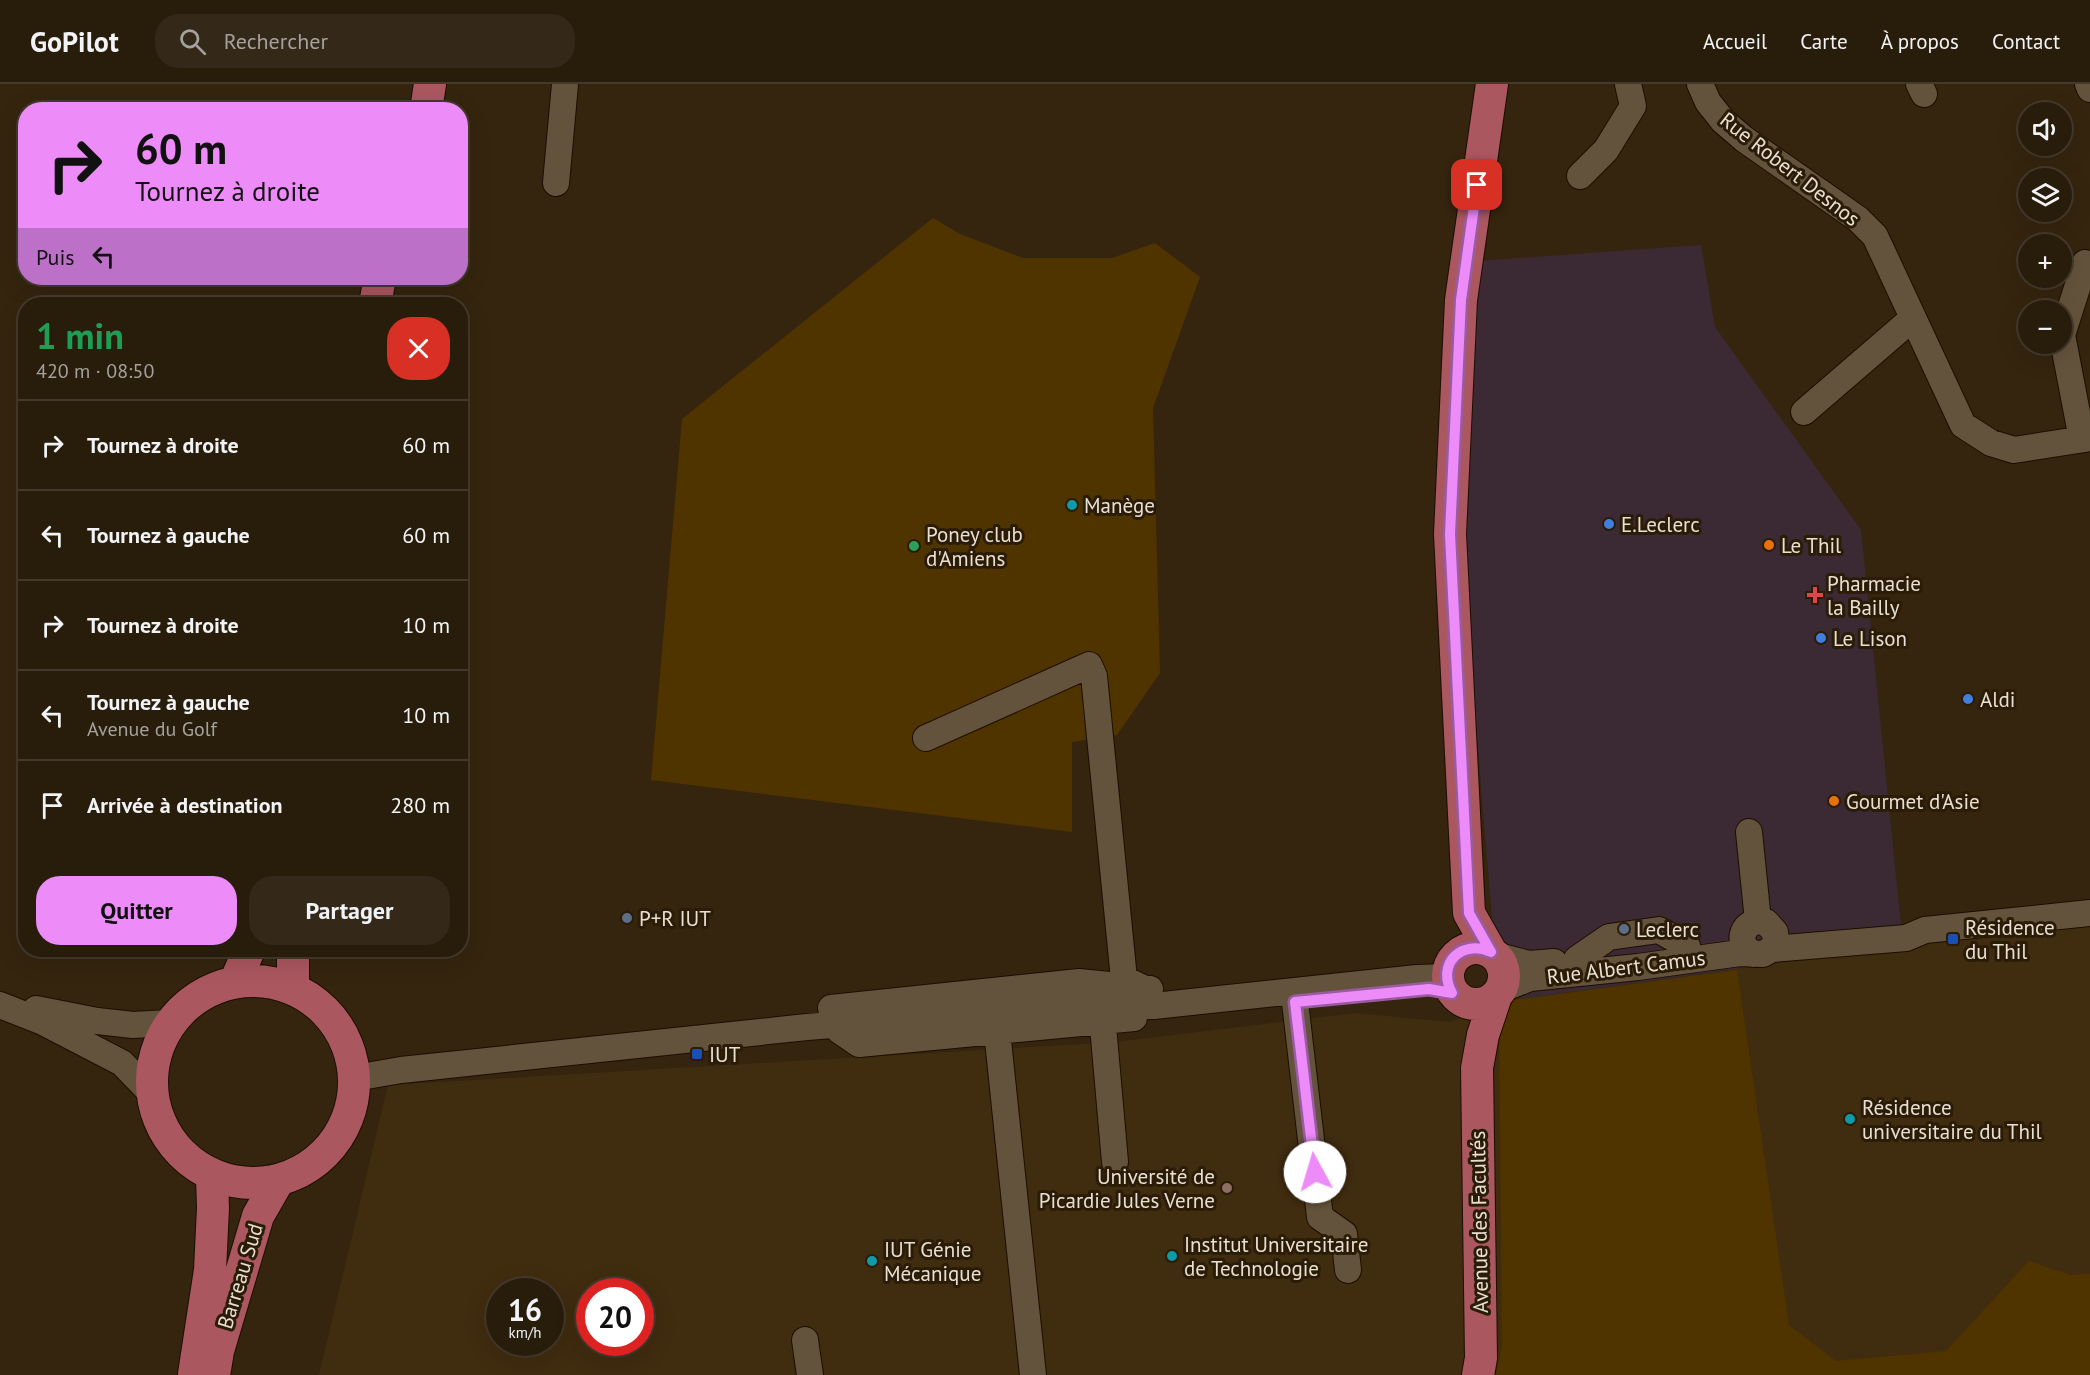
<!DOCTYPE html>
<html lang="fr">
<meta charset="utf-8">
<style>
body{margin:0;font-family:"PT Sans",sans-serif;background:#342919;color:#f1f3f6;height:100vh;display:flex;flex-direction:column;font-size:22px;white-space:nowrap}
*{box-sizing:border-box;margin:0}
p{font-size:20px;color:#a5a19d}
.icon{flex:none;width:33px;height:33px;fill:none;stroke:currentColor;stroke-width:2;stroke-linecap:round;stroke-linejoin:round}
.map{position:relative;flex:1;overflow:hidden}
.side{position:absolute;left:18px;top:213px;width:450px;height:660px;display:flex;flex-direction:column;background:#281c0b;border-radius:24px;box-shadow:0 6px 24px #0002,0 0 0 2px #443a2c}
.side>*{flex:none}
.hud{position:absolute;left:18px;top:18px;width:450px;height:183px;border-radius:24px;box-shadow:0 6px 24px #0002,0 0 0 2px #443a2c;background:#ed8cf9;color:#111;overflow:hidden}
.controls{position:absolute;left:2018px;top:18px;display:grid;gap:12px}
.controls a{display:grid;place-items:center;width:54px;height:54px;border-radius:50%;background:#281c0b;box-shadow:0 6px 24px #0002,0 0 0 2px #443a2c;font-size:30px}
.speed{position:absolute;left:486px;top:1194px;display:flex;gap:12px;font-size:30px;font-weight:700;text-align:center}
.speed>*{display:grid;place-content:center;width:78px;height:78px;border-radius:50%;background:#281c0b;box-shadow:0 6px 24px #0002,0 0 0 2px #443a2c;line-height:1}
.speed small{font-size:15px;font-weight:400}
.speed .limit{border:9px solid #d22;background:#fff;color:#111}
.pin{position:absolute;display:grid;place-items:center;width:51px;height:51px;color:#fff;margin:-26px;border-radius:12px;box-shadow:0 3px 9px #0006}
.me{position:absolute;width:66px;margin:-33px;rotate:354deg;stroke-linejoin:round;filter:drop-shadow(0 0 4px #0008)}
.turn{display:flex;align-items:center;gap:21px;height:126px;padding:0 18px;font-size:27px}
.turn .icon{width:78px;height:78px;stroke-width:2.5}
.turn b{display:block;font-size:42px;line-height:51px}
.then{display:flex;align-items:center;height:57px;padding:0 18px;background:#0003;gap:12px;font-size:22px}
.round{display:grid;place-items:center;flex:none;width:63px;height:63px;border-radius:24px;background:#342919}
.head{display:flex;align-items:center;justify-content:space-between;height:102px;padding:0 18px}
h1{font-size:36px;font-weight:800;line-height:45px;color:#1e9e55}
.button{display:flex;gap:12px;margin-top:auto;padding:12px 18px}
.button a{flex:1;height:69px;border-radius:24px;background:#ed8cf9;color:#111;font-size:24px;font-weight:800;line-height:69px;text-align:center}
.button a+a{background:#342919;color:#f1f3f6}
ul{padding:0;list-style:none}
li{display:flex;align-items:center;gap:18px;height:90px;padding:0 18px;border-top:2px solid #443a2c}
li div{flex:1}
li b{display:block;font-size:22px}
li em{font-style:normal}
header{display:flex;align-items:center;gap:36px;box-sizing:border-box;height:84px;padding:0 30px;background:#281c0b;border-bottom:2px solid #443a2c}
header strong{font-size:28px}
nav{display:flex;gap:33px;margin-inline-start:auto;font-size:21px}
.search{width:420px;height:54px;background:#342919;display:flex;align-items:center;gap:15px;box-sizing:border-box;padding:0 21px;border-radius:24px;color:#a5a19d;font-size:22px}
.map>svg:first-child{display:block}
.commercial{fill:#3b2a34}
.built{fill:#402c0f;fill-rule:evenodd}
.green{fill:#503400}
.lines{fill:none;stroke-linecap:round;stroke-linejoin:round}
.minor-casing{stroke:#1c0e00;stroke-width:28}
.major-casing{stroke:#1c0e00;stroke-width:34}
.minor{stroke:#64533c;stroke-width:26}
.major{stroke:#ab5760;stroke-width:32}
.route-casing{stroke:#9a5ba2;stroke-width:15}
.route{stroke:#ed8cf9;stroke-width:10}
.culture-dot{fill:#0f9aa8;stroke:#2a1c06;stroke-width:2}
.shop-dot{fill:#3f7fe0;stroke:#2a1c06;stroke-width:2}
.food-dot{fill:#e8710a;stroke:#2a1c06;stroke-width:2}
.leisure-dot{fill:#2e9e5b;stroke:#2a1c06;stroke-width:2}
.health-dot{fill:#e0444e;stroke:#2a1c06;stroke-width:2}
.service-dot{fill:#5c6f8a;stroke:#2a1c06;stroke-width:2}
.transit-dot{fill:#1a4fb4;stroke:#2a1c06;stroke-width:2}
.education-dot{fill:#8d6e63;stroke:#2a1c06;stroke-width:2}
.labels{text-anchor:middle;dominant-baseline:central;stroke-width:6;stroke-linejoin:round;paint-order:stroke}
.street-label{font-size:21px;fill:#e9dfd2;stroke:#2a1c06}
.poi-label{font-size:21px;fill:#e9dfd2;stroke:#2a1c06;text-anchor:start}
</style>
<header>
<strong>GoPilot</strong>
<div class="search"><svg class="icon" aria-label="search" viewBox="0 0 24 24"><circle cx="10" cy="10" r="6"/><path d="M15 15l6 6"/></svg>Rechercher</div>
<nav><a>Accueil</a><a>Carte</a><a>À propos</a><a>Contact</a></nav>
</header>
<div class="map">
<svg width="2090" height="1291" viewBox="0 0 2090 1291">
<rect width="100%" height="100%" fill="#35250f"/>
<!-- commercial -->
<path class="commercial" d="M 1701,161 L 1715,243 L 1861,446 L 1903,862 L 1499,918 L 1463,486 L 1478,177 Z"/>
<!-- built -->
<path class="built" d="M 2090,842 L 2090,1291 L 319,1291 L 388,1001 L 1115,958 L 1355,929 L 1450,938 L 1499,918 L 1903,862 ZM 500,1208 L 550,1208 L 550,1258 L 500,1258 ZM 590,1208 L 640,1208 L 640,1258 L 590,1258 Z"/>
<!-- green -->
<path class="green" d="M 933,134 L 960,150 L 1023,174 L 1112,174 L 1155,159 L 1200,193 L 1153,324 L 1160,589 L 1117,651 L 1072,658 L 1072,748 L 651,696 L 682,335 Z
M 1737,886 L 1789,1241 L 1836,1277 L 1946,1267 L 2029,1177 L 2070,1191 L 2090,1190 L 2090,1291 L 1496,1291 L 1502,1262 L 1499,918 Z"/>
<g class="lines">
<defs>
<path id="minor" d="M 1700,0 L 1708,18 L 1723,37 L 1744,55 L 1858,135 L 1875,152 L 1963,341 L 1991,359 L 2014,366 L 2090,354
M 1919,0 L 1924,10
M 2088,0 L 2090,5
M 1580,92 L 1606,66 L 1633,22 L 1628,0
M 556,99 L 565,0
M 1804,328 L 1913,234
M 2082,355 L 2062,251 L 2085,179
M 926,654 L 1089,581 L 1094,592 L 1124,895 L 1145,905
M 1749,748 L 1758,837
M 1772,865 L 1906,854 L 1925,846 L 2090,829
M 1495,871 L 1529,880 L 1554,878
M 1577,875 L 1609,853 L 1659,846 L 1687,862
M 1500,906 L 1530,894 L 1638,883 L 1740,869 L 1763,870 L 1772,865 L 1776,857 L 1775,848 L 1766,838 C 1743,833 1733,860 1754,870
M 1295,918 L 1320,1133 L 1344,1150 L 1348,1186
M 1103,920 L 1103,942 L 1115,1078
M 0,921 L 43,938 L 122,979 L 152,1010
M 831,924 L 1079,898 L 1150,905
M 36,925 L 97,937 L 133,941 L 169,939
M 1001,931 L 997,947 L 1033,1291
M 840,947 L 859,960 L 1134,934
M 355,994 L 401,986 L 807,943 L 832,941 L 858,942 L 1083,918 L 1154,922 L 1417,894 L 1447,893
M 805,1256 L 810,1291"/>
<path id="major" d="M 426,26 L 430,0
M 375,220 L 380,194
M1448 892a28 28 0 1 1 56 0a28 28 0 1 1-56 0Z
M 293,866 L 293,905
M 1491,868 L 1469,829 L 1450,450 L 1461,216 L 1492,0
M 236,896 L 249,866
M152 998a101 101 0 1 1 202 0a101 101 0 1 1-202 0Z
M 194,1290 L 210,1186 L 213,1124 L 212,1093
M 214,1291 L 218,1267 L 258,1132 L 278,1097
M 1478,1291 L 1481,1274 L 1477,984 L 1483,951 L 1496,912"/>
</defs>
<!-- minor casing -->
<use href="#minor" class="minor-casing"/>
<!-- major casing -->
<use href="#major" class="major-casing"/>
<!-- minor -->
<use href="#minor" class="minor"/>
<!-- major -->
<use href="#major" class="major"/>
</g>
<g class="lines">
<defs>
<path id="route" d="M 1315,1088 L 1295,918 L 1429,905 L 1452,909 C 1436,879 1462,855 1491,868 L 1469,829 L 1450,450 L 1461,216 L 1477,101"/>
</defs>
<!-- route casing -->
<use href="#route" class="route-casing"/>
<!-- route -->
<use href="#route" class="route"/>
</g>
<!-- markers -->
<g class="culture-dot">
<circle cx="1072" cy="421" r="6"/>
<circle cx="1850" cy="1035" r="6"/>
<circle cx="1172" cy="1172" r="6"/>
<circle cx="872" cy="1177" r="6"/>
</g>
<g class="shop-dot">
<circle cx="1609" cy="440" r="6"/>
<circle cx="1821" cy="554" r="6"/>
<circle cx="1968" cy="615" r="6"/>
</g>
<g class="food-dot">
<circle cx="1769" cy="461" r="6"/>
<circle cx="1834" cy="717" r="6"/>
</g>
<circle class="leisure-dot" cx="914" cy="462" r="6"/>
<path class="health-dot" d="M1812 502h6v6h6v6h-6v6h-6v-6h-6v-6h6z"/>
<g class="service-dot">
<circle cx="627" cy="834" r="6"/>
<circle cx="1624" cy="845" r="6"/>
</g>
<g class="transit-dot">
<rect x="1947" y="849" width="12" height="12" rx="3"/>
<rect x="691" y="964" width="12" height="12" rx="3"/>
</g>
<circle class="education-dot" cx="1227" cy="1104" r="6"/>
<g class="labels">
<!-- street labels -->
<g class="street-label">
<text transform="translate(1790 85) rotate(38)">Rue Robert Desnos</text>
<text transform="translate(1626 883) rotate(-7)">Rue Albert Camus</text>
<text transform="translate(1479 1138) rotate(-91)">Avenue des Facultés</text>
<text transform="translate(240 1192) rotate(-73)">Barreau Sud</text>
</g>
<!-- poi labels -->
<g class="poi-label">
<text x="1084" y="421">Manège</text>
<text x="1621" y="440">E.Leclerc</text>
<text x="926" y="450">Poney club<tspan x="926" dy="24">d'Amiens</tspan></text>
<text x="1781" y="461">Le Thil</text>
<text x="1827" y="499">Pharmacie<tspan x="1827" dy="24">la Bailly</tspan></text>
<text x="1833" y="554">Le Lison</text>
<text x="1980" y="615">Aldi</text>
<text x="1846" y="717">Gourmet d'Asie</text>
<text x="639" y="834">P+R IUT</text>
<text x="1965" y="843">Résidence<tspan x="1965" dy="24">du Thil</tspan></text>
<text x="1636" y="845">Leclerc</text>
<text x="709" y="970">IUT</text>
<text x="1862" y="1023">Résidence<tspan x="1862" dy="24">universitaire du Thil</tspan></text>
<text x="1215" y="1092" text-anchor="end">Université de<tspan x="1215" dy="24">Picardie Jules Verne</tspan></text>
<text x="1184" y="1160">Institut Universitaire<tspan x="1184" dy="24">de Technologie</tspan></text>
<text x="884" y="1165">IUT Génie<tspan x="884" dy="24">Mécanique</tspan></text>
</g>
</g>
</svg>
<div class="controls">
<a><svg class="icon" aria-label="sound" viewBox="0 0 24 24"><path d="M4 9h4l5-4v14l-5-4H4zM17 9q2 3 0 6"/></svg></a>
<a><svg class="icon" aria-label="layers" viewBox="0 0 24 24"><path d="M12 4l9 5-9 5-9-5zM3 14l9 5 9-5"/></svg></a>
<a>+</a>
<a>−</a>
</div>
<div class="speed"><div>16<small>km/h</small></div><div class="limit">20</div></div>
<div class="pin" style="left:1477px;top:101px;background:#d93025"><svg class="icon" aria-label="arrive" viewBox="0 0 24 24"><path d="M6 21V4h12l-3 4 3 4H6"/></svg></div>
<svg class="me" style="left:1315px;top:1088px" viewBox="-20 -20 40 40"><circle r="19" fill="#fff"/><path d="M0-13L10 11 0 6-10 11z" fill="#ed8cf9"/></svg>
<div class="hud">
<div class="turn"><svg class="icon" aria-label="right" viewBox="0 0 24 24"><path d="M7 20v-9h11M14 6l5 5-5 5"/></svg><div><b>60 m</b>Tournez à droite</div></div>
<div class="then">Puis<svg class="icon" aria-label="left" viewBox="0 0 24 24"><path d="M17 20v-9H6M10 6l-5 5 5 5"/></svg></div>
</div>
<section class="side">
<div class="head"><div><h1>1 min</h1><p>420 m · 08:50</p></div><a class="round" style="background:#d93025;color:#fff"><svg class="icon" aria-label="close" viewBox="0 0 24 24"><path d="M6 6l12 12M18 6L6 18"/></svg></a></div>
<ul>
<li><svg class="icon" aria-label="right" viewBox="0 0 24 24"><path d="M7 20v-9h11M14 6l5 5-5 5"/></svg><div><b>Tournez à droite</b></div><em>60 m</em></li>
<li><svg class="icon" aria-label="left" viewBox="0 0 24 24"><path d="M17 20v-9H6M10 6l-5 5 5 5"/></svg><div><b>Tournez à gauche</b></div><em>60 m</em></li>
<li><svg class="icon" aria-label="right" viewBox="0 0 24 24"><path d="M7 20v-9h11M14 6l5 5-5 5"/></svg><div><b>Tournez à droite</b></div><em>10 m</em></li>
<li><svg class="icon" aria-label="left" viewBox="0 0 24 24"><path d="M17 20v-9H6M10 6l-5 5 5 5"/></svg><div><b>Tournez à gauche</b><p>Avenue du Golf</p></div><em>10 m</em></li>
<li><svg class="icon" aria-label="arrive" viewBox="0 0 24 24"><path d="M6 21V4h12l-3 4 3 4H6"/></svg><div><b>Arrivée à destination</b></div><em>280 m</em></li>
</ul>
<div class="button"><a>Quitter</a><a>Partager</a></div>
</section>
</div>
